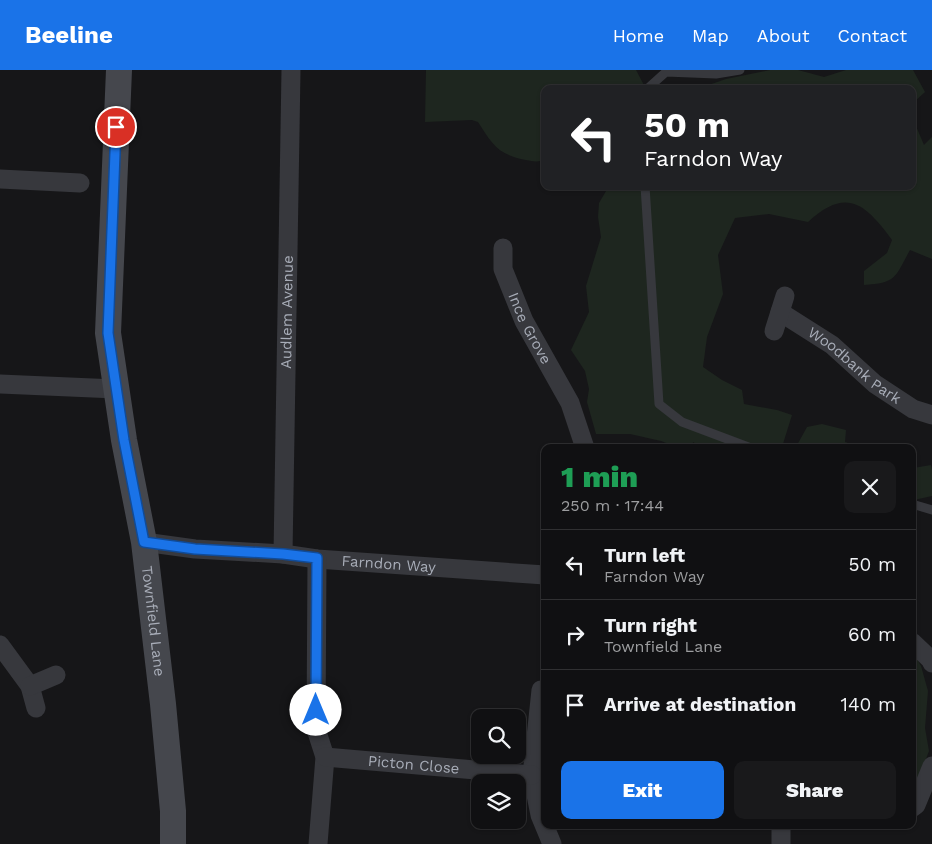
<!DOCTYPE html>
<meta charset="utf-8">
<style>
body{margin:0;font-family:"Work Sans",sans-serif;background:#19191b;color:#f1f3f6;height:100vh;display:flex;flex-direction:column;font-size:19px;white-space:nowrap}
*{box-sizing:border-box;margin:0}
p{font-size:16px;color:#9c9d9f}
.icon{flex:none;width:28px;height:28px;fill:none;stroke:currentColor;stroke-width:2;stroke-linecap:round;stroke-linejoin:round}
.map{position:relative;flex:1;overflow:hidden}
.sheet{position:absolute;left:541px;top:374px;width:375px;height:385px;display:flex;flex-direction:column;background:#101012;border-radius:10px;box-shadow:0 1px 4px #0004,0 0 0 1px #303032}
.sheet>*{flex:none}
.hud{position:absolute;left:541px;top:15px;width:375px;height:105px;border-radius:10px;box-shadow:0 1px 4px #0004,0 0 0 1px #303032;background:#202124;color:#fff;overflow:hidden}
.buttons{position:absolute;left:471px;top:639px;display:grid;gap:10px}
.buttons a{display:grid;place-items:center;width:55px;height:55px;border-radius:10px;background:#101012;box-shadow:0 1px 4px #0004,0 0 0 1px #303032;font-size:25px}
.pin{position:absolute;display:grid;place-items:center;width:42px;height:42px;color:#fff;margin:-21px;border:2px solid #fff;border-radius:50%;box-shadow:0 1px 5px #0007}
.me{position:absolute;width:55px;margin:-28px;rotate:0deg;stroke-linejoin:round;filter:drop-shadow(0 0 4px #0008)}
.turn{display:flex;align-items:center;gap:18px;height:105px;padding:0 20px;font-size:22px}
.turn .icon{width:65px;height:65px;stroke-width:2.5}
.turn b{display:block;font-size:35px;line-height:42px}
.round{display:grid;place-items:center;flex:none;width:52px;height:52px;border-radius:10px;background:#19191b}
.overview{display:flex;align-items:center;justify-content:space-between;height:85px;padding:0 20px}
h1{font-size:30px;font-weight:800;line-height:38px;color:#1e9e55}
.button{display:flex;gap:10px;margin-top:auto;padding:10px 20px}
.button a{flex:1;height:58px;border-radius:10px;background:#1a73e8;color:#fff;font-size:20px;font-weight:800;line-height:58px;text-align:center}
.button a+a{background:#19191b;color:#f1f3f6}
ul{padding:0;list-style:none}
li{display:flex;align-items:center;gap:15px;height:70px;padding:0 20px;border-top:1px solid #303032}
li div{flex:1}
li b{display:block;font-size:19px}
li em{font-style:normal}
header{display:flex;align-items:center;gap:30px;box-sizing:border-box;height:70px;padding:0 25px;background:#1a73e8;color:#fff}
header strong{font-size:24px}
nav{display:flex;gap:28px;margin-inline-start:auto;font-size:18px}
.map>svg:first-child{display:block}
.green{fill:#1e261f}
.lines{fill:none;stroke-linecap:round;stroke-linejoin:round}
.lane{stroke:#37383d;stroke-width:9}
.street{stroke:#37383d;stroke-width:19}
.secondary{stroke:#45474d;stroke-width:26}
.route-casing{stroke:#114b97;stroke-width:12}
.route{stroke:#1a73e8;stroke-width:9}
.labels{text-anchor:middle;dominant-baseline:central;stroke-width:4;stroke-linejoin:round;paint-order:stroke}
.street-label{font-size:15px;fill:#a8adb8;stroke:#111113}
</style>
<header>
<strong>Beeline</strong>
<nav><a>Home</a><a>Map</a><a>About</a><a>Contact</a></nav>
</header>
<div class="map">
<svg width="932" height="774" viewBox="0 0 932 774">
<rect width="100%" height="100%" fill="#161618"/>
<!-- green -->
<path class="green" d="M 426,0 L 636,0 L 646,19 L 545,19 L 545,89 C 538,93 533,91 526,90 C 498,85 492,74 478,52 L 472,50 L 425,52 Z
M 770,0 L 798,0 L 824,7 L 846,0 L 913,0 L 925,22 L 913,33 L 912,19 L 697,19 L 726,9 Z
M 913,49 L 924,75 L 932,67 L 932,189 L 910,180 C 895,207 897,213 864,215 L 864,201 L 887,183 L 892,170 C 865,133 846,117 808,152 L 769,144 L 735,148 L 718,185 L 723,224 L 707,267 L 703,297 L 722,310 L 742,320 L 744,334 L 777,340 L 792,345 L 782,377 L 783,377 L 695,377 L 694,372 L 687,377 L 677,377 L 661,371 L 630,364 L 596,364 L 587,332 L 589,319 L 585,301 L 571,280 L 589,242 L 586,216 L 601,167 L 598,147 L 599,133 L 609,116 L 912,116 Z
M 822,354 L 846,360 L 845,372 L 860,377 L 796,377 L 807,357 Z
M 931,395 L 932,400 L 932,426 L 914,430 L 913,436 L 913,398 Z
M 913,582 L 921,596 L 928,621 L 925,658 L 929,681 L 919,707 L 913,716 Z"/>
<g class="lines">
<!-- lane -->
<path class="lane" d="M 647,19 L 666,2 L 716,4 L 740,0
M 645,116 L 659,334 L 682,352 L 751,378
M 912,434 L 932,440"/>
<!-- street -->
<g class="street">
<path d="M 0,109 L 80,113"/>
<path id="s1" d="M 503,178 L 503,199 L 524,251 L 570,333 L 585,378"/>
<path id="s2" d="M 780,242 L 832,275 L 875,314 L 913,339 L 932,345"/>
<path d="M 774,261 L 785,226"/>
<path d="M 0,314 L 116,319"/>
<path id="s3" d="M 144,472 L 195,479 L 283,484 L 317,489 L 545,505"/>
<path id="s4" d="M 283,484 L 291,0"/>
<path d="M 317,489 L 316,659 L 325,687 L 318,774"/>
<path d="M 912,572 L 931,590 L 932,593"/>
<path d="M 0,575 L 30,616 L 36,638"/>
<path d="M 30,616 L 56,605"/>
<path d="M 541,620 L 532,705 L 540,745 L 552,774"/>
<path id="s5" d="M 325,687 L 532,705"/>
<path d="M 912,738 L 916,735 L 932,696"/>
<path d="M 781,774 L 781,755"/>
</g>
<!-- secondary -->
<path class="secondary" id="s6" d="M 119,0 L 108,263 L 124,370 L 144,472 L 163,634 L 173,741 L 173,774"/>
</g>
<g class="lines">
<defs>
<path id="route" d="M 116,57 L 108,263 L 124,370 L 144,472 L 195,479 L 283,484 L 317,488 L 316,640"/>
</defs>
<!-- route casing -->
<use href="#route" class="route-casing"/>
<!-- route -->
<use href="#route" class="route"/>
</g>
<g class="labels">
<!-- street labels -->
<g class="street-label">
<text stroke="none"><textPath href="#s4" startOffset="242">Audlem Avenue</textPath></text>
<text stroke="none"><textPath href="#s1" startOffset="86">Ince Grove</textPath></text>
<text stroke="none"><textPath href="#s2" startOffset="92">Woodbank Park</textPath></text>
<text stroke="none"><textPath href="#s3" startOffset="246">Farndon Way</textPath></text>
<text stroke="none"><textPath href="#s6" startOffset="555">Townfield Lane</textPath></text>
<text stroke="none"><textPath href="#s5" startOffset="89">Picton Close</textPath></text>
</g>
</g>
</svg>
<div class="buttons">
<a><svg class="icon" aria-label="search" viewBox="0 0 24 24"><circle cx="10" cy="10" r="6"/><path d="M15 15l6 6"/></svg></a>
<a><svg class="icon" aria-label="layers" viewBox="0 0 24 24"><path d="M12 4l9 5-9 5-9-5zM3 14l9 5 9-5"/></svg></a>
</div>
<div class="pin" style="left:116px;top:57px;background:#d93025"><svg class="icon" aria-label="arrive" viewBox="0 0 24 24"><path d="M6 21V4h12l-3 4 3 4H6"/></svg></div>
<svg class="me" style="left:316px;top:640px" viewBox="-20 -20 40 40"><circle r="19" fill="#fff"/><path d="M0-13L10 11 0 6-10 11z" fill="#1a73e8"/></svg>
<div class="hud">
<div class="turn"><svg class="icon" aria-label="left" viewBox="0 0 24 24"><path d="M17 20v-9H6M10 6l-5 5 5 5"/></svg><div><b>50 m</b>Farndon Way</div></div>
</div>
<section class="sheet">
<div class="overview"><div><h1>1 min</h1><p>250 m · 17:44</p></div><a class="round"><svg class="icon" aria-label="close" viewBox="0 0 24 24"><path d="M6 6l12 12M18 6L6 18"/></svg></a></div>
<ul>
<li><svg class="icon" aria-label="left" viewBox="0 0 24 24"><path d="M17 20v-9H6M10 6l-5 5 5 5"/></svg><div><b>Turn left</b><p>Farndon Way</p></div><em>50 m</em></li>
<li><svg class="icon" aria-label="right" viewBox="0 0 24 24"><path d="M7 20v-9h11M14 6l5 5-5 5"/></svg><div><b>Turn right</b><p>Townfield Lane</p></div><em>60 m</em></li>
<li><svg class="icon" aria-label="arrive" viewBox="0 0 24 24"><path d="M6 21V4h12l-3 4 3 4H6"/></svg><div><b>Arrive at destination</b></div><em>140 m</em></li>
</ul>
<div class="button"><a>Exit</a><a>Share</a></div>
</section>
</div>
